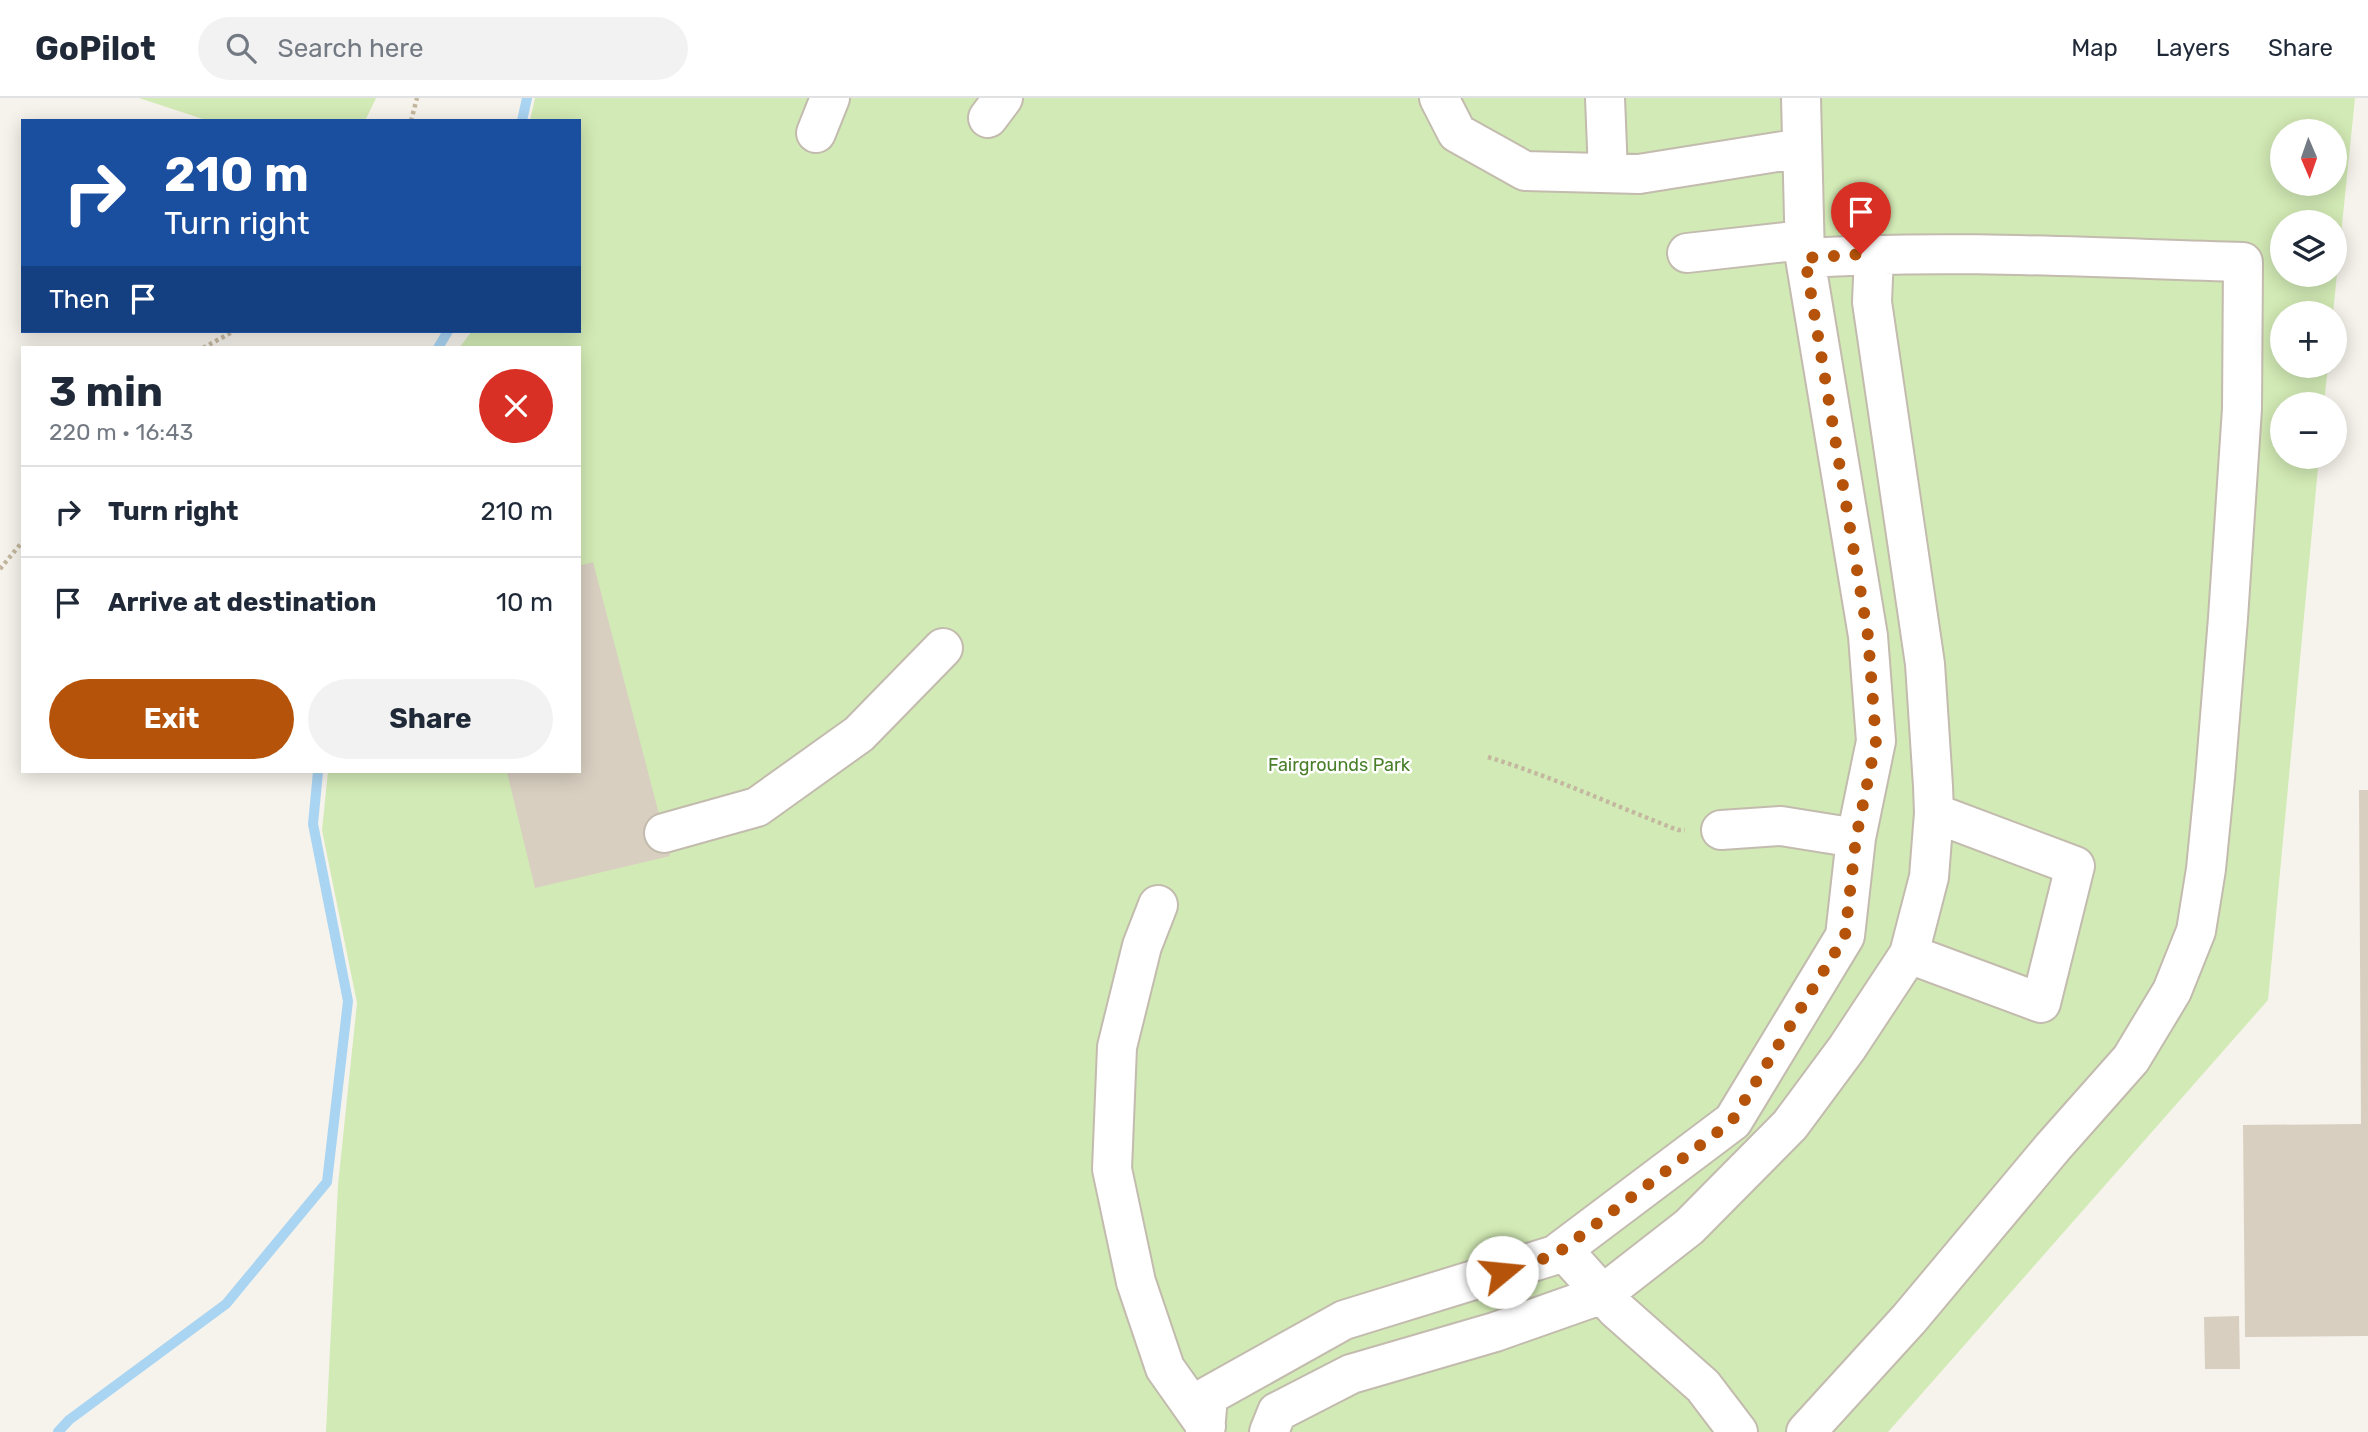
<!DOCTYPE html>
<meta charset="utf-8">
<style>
body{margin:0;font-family:Rubik,sans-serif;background:#f2f2f3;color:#1f2937;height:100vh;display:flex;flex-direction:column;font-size:26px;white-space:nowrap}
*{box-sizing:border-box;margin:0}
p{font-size:23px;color:#747a83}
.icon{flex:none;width:38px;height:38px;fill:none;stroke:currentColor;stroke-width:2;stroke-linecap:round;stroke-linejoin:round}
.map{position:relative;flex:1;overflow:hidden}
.panel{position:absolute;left:21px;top:248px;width:560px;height:427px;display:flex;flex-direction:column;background:#fff;border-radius:0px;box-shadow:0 4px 18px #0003}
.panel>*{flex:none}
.hud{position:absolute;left:21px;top:21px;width:560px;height:214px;border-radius:0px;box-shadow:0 4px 18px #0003;background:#1a4fa0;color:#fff;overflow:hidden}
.needle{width:46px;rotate:178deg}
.fabs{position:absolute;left:2270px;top:21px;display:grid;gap:14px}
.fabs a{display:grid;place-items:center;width:77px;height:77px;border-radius:50%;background:#fff;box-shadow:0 4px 18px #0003;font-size:35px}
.pin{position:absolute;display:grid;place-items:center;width:60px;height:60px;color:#fff;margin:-72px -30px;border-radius:50% 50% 50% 0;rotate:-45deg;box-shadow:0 0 7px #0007}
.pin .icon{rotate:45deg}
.me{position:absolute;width:77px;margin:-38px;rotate:73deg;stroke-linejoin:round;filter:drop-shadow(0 0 5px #0008)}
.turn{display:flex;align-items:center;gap:24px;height:147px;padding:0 28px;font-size:32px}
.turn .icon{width:91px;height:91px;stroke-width:2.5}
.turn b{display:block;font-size:49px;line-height:60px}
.then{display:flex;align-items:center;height:66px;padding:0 28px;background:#0003;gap:14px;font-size:26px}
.round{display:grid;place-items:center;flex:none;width:74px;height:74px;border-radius:37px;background:#f2f2f3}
.headline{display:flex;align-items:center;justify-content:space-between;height:119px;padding:0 28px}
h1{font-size:42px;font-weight:700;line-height:52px}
.action{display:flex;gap:14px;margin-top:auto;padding:14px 28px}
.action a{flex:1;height:80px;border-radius:42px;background:#b45309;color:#fff;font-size:28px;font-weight:700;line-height:80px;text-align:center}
.action a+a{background:#f2f2f3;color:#1f2937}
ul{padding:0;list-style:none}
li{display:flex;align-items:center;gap:21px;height:91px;padding:0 28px;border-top:2px solid #e0e1e3}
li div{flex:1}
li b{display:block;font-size:26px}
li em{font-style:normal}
header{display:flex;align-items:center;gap:42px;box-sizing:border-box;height:98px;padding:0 35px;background:#fff;border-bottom:2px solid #e0e1e3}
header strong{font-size:33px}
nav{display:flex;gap:38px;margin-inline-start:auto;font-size:24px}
.search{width:490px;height:63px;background:#f2f2f3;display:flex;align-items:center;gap:18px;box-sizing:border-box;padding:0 24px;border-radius:38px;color:#747a83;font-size:26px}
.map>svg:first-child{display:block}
.green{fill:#d2eab5;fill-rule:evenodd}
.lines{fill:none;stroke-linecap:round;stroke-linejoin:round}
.stream{stroke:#a9d4f2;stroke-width:10}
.building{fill:#d8cfc1}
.minor-casing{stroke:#c2bbae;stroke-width:42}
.path{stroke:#c4b79f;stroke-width:4.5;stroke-dasharray:3.5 3.5;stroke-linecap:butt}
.minor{stroke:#fff;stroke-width:38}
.route{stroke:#b45309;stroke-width:12;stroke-dasharray:0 21.6}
.labels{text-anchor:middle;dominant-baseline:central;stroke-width:5;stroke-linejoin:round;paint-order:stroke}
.park-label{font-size:18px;fill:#4a7f2a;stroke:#fff}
</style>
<header>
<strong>GoPilot</strong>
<div class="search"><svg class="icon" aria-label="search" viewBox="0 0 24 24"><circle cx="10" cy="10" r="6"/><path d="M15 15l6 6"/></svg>Search here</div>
<nav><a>Map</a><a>Layers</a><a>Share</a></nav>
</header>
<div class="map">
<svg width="2368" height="1334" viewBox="0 0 2368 1334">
<rect width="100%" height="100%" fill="#f6f3ec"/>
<!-- green -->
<path class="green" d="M 139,0 L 376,0 L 365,23 L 209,23 Z
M 535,0 L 2355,0 L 2333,215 L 2282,215 L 2282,268 L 2328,268 L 2324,306 L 2282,306 L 2282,359 L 2319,359 L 2268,902 L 1888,1334 L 326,1334 L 338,1087 L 357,905 L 322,732 L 328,674 L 579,674 L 579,250 L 459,250 L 472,233 L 579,233 L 579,23 L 530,23 ZM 2282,33 L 2334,33 L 2334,86 L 2282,86 ZM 2282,124 L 2334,124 L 2334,177 L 2282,177 Z"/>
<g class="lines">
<!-- stream -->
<path class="stream" d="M 522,23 L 527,0
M 438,250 L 448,233
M 58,1334 L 69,1322 L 226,1206 L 327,1084 L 348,903 L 313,726 L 318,674"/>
</g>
<!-- building -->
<path class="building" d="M 593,464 L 670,758 L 535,790 L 507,674 L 579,674 L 579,468 Z
M 2359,692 L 2368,692 L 2368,1238 L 2245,1239 L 2243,1027 L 2361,1026 Z
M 2239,1218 L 2240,1271 L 2205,1271 L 2204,1219 Z"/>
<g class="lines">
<defs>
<path id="minor" d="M 1439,0 L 1457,35 L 1525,73 L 1639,76 L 1802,50
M 1605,0 L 1608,75
M 988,20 L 1003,0
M 816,35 L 830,0
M 1687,155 L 1804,142
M 1805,160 C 1951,151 2098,160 2243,164 L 2242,311 L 2228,520 L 2215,680 L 2206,771 L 2196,833 L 2172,893 L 2131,961 L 2053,1049 L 1909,1221 L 1806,1334
M 1721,732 L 1781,728 L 1856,740
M 664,735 L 757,709 L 859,636 L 943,550
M 1158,807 L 1142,848 L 1117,949 L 1112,1071 L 1136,1184 L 1165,1270 L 1206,1328
M 1909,856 L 2041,905 L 2075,768 L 1934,715
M 1563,1152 L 1616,1211 L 1703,1288 L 1738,1334
M 1205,1334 L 1208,1298 L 1344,1222 L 1555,1157 L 1733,1023 L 1845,838 L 1856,740 L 1876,643 L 1868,538 L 1805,160 L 1801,0
M 1269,1334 L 1277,1314 L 1351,1276 L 1495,1234 L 1603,1196 L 1689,1129 L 1790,1027 L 1847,950 L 1909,856 L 1929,779 L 1934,715 L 1933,688 L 1925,566 L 1872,204 L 1874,157"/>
</defs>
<!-- minor casing -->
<use href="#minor" class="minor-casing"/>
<!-- path -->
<path class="path" d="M 411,23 L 417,0
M 203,250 L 234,233
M 0,471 L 23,443
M 1488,659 C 1553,679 1615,708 1678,732 L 1685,732"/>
<!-- minor -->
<use href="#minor" class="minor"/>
</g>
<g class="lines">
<!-- route -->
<path class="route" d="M 1502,1174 L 1555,1157 L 1732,1023 L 1845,838 L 1856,740 L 1876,643 L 1868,538 L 1805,160 L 1861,156"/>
</g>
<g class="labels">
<!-- park labels -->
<g class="park-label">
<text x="1339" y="667">Fairgrounds Park</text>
</g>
</g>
</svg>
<div class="fabs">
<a><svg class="needle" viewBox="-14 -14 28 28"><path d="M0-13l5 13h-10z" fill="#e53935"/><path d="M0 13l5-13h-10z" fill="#747a83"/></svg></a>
<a><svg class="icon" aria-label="layers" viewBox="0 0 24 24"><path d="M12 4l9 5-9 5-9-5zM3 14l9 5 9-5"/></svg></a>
<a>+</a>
<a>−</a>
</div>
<div class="pin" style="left:1861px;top:156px;background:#d93025"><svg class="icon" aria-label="arrive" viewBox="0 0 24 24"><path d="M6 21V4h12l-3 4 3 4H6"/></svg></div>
<svg class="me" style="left:1502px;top:1174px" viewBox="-20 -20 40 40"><circle r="19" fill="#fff"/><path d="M0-13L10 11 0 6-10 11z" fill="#b45309"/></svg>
<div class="hud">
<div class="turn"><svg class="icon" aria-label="right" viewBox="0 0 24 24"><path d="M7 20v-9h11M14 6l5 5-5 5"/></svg><div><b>210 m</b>Turn right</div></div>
<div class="then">Then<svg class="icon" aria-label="arrive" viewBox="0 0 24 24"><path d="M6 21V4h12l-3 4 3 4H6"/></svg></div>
</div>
<section class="panel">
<div class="headline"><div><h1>3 min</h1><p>220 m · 16:43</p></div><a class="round" style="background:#d93025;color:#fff"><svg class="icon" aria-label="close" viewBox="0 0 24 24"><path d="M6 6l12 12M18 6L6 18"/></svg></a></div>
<ul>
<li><svg class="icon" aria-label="right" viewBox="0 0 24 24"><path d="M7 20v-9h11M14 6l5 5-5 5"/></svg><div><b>Turn right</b></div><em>210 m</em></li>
<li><svg class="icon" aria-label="arrive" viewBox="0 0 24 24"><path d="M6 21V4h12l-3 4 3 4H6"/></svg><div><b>Arrive at destination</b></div><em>10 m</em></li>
</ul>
<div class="action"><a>Exit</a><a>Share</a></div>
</section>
</div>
